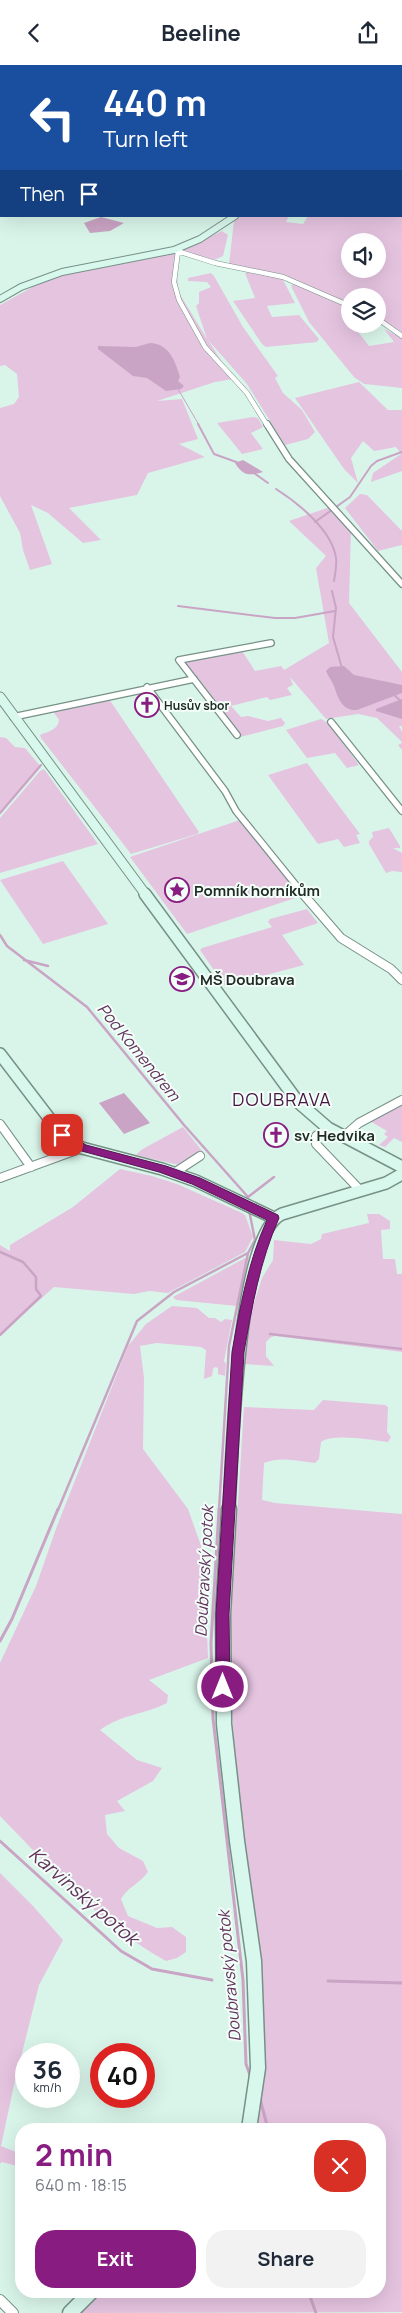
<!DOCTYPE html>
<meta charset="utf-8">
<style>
body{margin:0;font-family:Manrope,sans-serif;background:#f2f2f3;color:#1f2937;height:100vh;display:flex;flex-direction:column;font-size:19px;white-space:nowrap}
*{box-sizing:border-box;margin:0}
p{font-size:16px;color:#747a83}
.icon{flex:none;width:28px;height:28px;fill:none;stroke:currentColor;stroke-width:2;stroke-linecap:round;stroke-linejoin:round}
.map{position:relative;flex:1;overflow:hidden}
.drawer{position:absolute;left:15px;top:2058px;width:371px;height:175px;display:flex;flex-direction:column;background:#fff;border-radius:20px;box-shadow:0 5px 20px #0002}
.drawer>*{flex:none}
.top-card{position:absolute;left:0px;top:0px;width:402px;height:152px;box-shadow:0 5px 20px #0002;background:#1a4fa0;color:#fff;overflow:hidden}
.buttons{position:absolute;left:341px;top:168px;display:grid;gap:10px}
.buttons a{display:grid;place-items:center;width:45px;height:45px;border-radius:50%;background:#fff;box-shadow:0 5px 20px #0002;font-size:25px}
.speed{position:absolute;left:15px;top:1978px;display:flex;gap:10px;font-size:25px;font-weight:700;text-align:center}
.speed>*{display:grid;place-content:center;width:65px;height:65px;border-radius:50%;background:#fff;box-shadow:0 5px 20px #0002;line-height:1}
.speed small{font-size:12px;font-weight:400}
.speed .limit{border:8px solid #d22;background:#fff;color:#111}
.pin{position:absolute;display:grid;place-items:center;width:42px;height:42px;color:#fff;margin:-21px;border-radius:10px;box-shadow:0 2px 8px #0006}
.me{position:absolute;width:55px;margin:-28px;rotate:0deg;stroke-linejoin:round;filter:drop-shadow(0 0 4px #0008)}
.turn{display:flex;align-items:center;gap:18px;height:105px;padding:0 20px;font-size:22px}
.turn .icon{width:65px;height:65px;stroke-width:2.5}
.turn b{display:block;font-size:35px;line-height:42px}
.then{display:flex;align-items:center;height:48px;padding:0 20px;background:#0003;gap:10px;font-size:19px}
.round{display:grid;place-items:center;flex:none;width:52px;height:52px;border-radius:20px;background:#f2f2f3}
.summary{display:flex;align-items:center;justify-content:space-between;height:85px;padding:0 20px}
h1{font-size:30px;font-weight:700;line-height:38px;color:#891c81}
.action{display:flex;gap:10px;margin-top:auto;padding:10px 20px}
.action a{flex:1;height:58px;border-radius:20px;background:#891c81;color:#fff;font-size:20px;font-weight:700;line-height:58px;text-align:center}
.action a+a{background:#f2f2f3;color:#1f2937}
header{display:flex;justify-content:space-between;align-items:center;height:65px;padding:0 20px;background:#fff;font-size:22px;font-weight:700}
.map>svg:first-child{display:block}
.green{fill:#e5c4e0;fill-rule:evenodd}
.water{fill:#caa4c4}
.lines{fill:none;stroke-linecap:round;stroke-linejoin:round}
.stream-far3{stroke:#caa4c4;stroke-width:1}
.stream-far2{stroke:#caa4c4;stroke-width:2}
.stream-far1{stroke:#caa4c4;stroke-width:2.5}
.stream{stroke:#caa4c4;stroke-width:3}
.street-far3-casing{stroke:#779187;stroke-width:5.5}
.street-far2-casing{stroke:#779187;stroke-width:8}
.street-far1-casing{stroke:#779187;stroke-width:10}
.street-casing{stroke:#779187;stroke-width:12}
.secondary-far3-casing{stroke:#779187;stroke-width:8}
.secondary-far2-casing{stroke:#779187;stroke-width:11}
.secondary-far1-casing{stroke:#779187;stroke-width:14}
.secondary-casing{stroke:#779187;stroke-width:17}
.street-far3{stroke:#fff;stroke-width:4.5}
.street-far2{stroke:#fff;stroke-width:5.5}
.street-far1{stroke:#fff;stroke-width:8}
.street{stroke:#fff;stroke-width:10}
.secondary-far3{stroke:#d9f8ed;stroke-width:6}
.secondary-far2{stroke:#d9f8ed;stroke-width:9}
.secondary-far1{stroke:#d9f8ed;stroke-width:11}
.secondary{stroke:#d9f8ed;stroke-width:14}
.route{fill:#891c81;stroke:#591254}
.labels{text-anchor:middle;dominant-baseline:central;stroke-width:4;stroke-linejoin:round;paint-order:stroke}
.far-poi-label{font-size:12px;font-weight:bold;fill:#1f2a25;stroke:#f3fef9;text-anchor:start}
.poi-label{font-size:15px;font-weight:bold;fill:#1f2a25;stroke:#f3fef9;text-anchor:start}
.water-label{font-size:16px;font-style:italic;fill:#63335d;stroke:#f3fef9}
.quarter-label{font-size:18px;letter-spacing:1px;fill:#461342;stroke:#f3fef9}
.near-water-label{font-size:19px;font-style:italic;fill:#63335d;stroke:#f3fef9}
</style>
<header><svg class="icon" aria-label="back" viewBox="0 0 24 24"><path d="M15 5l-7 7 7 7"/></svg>Beeline<svg class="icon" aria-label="share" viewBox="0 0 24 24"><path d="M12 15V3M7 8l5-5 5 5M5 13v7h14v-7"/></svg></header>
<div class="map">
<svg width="402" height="2248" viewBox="0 0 402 2248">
<rect width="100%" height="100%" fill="#d9f5ea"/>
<!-- green -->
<path class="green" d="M 402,33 L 402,269 L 378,253 L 378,231 L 350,231 L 350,240 L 284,210 L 229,199 L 234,156 L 242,151 L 289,151 L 286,157 L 303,159 L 308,151 L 401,151 ZM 350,176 L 378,176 L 378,204 L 350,204 Z
M 222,166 L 228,170 L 223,191 L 214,195 L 181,185 Z
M 168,187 L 176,189 L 178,226 L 207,274 L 196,241 L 199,238 L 199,227 L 211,222 L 207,217 L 188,216 L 188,213 L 211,208 L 214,211 L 243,262 L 278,311 L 275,313 L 283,328 L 302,345 L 315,367 L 308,374 L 285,380 L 247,319 L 208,275 L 233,314 L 215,317 L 157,336 L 182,334 L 198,374 L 179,379 L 205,392 L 148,408 L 137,430 L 69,443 L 101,475 L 83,478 L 48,448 L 31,440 L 52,499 L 30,505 L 23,485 L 20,468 L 0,431 L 0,343 L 14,339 L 19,332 L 17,309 L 5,300 L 0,301 L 0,240 L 38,219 L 64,208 Z
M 249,207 L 282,213 L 295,238 L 267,241 L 272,252 L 299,250 L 319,274 L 317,277 L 266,282 L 262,279 L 233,236 L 255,233 L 245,208 Z
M 296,219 L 350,243 L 350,259 L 376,259 L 356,264 L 369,281 L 394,277 L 384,264 L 402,273 L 402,323 L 364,319 L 354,312 L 309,257 L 292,223 L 291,220 Z
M 359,317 L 388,345 L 402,345 L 402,406 L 371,417 L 373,408 L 401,389 L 396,382 L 374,386 L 363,376 L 351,393 L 358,418 L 344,404 L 295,333 Z
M 253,352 L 258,353 L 263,362 L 251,368 L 263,384 L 242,389 L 217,358 Z
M 360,429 L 367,430 L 402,466 L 402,480 L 378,486 L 345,443 Z
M 333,441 L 351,464 L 349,538 L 402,607 L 402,661 L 399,661 L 402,667 L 402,685 L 398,680 L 402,678 L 401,676 L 377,653 L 358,649 L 326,654 L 290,612 L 293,620 L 287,623 L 292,630 L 270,635 L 267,632 L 231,641 L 241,652 L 248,651 L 268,656 L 281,653 L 285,658 L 283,661 L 240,672 L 185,600 L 187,595 L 242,586 L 255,606 L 281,601 L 284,605 L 329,578 L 316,503 L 326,491 L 289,456 Z
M 109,634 L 199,767 L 197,769 L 131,789 L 41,673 L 40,670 C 49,666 58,665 59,655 L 53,646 Z
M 321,654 L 328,658 L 359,700 L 347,703 L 335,688 L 307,693 L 286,665 Z
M 0,672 L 6,673 L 15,682 L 25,683 L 41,702 L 0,750 Z
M 307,698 L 360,769 L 356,770 L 360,778 L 344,782 L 338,774 L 318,779 L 268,710 Z
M 44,704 L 98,779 L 0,808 L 0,753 L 40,706 Z
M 240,755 L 301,831 L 187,869 L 130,792 Z
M 389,763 L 400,781 L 400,783 L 393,783 L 402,788 L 402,807 L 392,806 L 386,808 L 369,779 L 369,776 L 373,772 L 372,767 Z
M 63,796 L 108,859 L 43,879 L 0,815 Z
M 307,844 L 318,858 L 282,870 L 304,900 L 225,921 L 200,885 L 202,883 L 272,862 L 268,857 L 270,854 Z
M 402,1037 L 402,1077 L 394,1073 L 385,1082 L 379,1080 L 388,1072 L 384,1069 L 387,1066 L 368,1055 Z
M 183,1062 L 203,1087 L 179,1100 L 136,1090 L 141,1085 Z
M 120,1104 L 152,1111 L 177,1119 L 242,1148 L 245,1150 L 253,1172 L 245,1187 L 168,1228 L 149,1226 L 134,1229 L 54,1222 L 0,1270 L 0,1180 L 10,1186 L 10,1180 L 73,1142 Z
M 367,1149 L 379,1149 L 390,1156 L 390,1164 L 381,1165 L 383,1194 L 395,1194 L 397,1209 L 402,1209 L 402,1287 L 276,1271 L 271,1272 L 266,1277 L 266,1291 L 274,1301 L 243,1299 L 246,1264 L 262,1213 L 273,1195 L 274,1175 L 311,1179 L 321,1174 L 322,1169 L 369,1158 Z
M 247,1192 L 249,1192 L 237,1241 L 176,1235 L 173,1232 Z
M 172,1241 L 197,1243 L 209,1253 L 215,1253 L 221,1257 L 225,1254 L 232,1255 L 224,1296 L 226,1299 L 225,1311 L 218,1309 L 218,1303 L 215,1302 L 213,1304 L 212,1311 L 204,1314 L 206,1285 L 201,1282 L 157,1278 L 140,1281 L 144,1313 L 143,1384 L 188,1444 L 204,1489 L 208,1593 L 149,1615 L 168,1630 L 167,1638 C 144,1650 122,1649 100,1665 L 137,1695 L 162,1703 L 153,1716 L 117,1736 L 125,1746 L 105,1750 L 107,1769 L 119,1783 L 143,1796 L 148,1807 C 140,1818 128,1822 121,1834 L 128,1851 L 157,1863 L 172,1862 L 186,1872 L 186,1887 L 177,1893 L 166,1896 C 103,1862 50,1802 0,1751 L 0,1598 L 36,1521 L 57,1461 L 128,1281 L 146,1259 Z
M 323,1335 L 385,1340 L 388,1342 L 387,1367 L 391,1372 L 388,1377 C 371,1375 334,1368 321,1377 L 319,1394 L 315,1398 C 298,1396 280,1391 264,1398 L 262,1435 L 275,1438 L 402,1449 L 402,2247 L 81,2248 L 103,2226 L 380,2226 L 380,2064 L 256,2064 L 265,1983 L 259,1881 L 238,1725 L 228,1597 L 244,1342 L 314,1345 Z
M 0,1808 L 33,1841 L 63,1875 L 39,1920 L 14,2020 L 1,2081 L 21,2089 L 21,2102 L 2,2097 L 0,2099 Z"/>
<!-- water -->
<path class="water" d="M 101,152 L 124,158 L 110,166 L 90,168 L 84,158 Z
M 150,278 C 169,279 175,295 180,312 L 178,316 L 184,321 L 181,324 L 166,326 L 147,313 L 133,311 L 98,284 L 98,281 L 136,282 Z
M 243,395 L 263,407 C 249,411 243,411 235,398 Z
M 344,601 L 354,610 L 402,620 L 402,628 L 357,645 C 342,646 338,633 334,621 C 332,616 328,611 326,606 L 330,602 Z
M 402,634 L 402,654 L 376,646 L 376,644 Z
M 124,1028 L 150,1058 L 124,1069 L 99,1038 Z"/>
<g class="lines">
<!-- stream-far3 -->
<path class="stream-far3" d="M 178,324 L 199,360"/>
<!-- stream-far2 -->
<path class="stream-far2" d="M 198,359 L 214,389 L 239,398
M 254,408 L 268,418
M 276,424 C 298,438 332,465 336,493 C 337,500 335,509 334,516
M 315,457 L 350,432 L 371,401 L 377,396 L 402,387
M 332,526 L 336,543 L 333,572 L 342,603
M 178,541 L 275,553 L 295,553 L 335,546
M 394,630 L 402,637
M 0,748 L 41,700"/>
<!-- stream-far1 -->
<path class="stream-far1" d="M 0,870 L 7,881 L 87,942 L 184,1060 L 248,1132
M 24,895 L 48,901
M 248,1137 L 248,1132 L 274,1112
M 0,1187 L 23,1197 L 36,1212 L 36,1224 L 41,1231 L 0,1270
M 270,1269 L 402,1284
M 58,1445 L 137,1256 L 174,1227 L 248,1188
M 219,1445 L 229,1281 L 248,1188 L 255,1175 L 249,1145"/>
<!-- stream -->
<path class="stream" d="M 219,1444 L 211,1578 L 213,1653 L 243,1915 L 246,1999 L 250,2010
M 0,1576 L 12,1554 L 58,1444
M 0,1776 L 121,1886 L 152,1904 L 212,1915
M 328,1916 L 402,1918
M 260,2034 L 268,2064
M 308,2226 L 316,2248"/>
<defs>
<path id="street-far3" d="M 174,185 L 215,198 L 283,212 L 350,241
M 178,186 L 174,217 L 179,235 L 205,282 L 247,328 L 267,360
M 378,254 L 402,271"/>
<path id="street-far2" d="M 267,359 L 289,394 L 402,519
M 147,622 L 225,726 L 236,746 L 304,830
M 13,652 L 194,614
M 331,657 L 402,746
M 237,670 L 179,595 L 271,578"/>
<path id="street-far1" d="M 303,829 L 341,873 L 391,904 L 402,915
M 0,1059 L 31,1102
M 328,1063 L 316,1071 L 316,1079 L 360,1125
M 343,1072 L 359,1058 L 402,1035
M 174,1108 L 200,1091
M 0,1113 L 82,1083"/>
<path id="street" d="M 0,2235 L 13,2248"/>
<path id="secondary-far3" d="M 0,234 L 21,222 L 62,207 L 174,185 L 200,174 L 235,151"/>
<path id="secondary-far2" d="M 0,632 L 146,830"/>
<path id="secondary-far1" d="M 145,829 L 298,1037 L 328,1063 L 402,1102
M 0,989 L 62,1070 L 82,1083 L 162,1104 L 196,1116 L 274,1153
M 229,1445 C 232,1396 237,1168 282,1149 L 386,1118 L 402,1109"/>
<path id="secondary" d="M 229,1444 L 223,1549 L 224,1659 L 237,1776 L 254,1896 L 258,2003 L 249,2064
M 70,2248 L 92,2226"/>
</defs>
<!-- street-far3 casing -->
<use href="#street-far3" class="street-far3-casing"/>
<!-- street-far2 casing -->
<use href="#street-far2" class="street-far2-casing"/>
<!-- street-far1 casing -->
<use href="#street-far1" class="street-far1-casing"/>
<!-- street casing -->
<use href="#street" class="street-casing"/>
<!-- secondary-far3 casing -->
<use href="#secondary-far3" class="secondary-far3-casing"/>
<!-- secondary-far2 casing -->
<use href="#secondary-far2" class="secondary-far2-casing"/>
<!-- secondary-far1 casing -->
<use href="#secondary-far1" class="secondary-far1-casing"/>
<!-- secondary casing -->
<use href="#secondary" class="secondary-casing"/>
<!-- street-far3 -->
<use href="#street-far3" class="street-far3"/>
<!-- street-far2 -->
<use href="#street-far2" class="street-far2"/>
<!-- street-far1 -->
<use href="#street-far1" class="street-far1"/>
<!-- street -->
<use href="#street" class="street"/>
<!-- secondary-far3 -->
<use href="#secondary-far3" class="secondary-far3"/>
<!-- secondary-far2 -->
<use href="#secondary-far2" class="secondary-far2"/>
<!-- secondary-far1 -->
<use href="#secondary-far1" class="secondary-far1"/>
<!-- secondary -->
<use href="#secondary" class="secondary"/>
</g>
<!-- route -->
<path class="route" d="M 62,1066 L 86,1080 L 166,1101 L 200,1113 L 278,1150 L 279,1153 C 260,1196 252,1241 244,1287 L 229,1549 L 230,1622 L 228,1627 L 223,1628 L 218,1627 L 216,1622 L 216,1549 L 232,1287 C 240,1242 248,1197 267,1155 L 192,1119 L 159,1107 L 78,1085 L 58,1073 L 56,1070 L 58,1068 Z"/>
<!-- icons -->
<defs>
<symbol id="church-ring" viewBox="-11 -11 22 22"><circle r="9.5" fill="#f3fef9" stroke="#891c81" stroke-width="1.5"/><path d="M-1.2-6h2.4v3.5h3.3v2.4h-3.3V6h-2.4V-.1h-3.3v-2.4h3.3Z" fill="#891c81"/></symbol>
<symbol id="sight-ring" viewBox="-11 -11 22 22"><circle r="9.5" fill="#f3fef9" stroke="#891c81" stroke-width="1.5"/><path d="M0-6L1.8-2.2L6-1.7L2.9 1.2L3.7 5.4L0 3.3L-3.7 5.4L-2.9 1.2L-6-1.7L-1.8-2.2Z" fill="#891c81"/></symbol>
<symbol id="school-ring" viewBox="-11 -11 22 22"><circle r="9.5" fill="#f3fef9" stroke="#891c81" stroke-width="1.5"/><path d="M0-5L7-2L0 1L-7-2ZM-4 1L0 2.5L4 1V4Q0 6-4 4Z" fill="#891c81"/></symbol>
</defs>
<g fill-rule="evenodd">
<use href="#church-ring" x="133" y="626" width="28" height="28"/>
<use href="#sight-ring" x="163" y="811" width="28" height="28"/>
<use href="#school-ring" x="168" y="900" width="28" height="28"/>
<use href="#church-ring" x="262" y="1056" width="28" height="28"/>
</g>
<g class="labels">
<!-- far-poi labels -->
<g class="far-poi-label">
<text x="164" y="640">Husův sbor</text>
</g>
<!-- poi labels -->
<g class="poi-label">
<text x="194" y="825">Pomník horníkům</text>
<text x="200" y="914">MŠ Doubrava</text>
<text x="294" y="1070">sv. Hedvika</text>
</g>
<!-- water labels -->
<g class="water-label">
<text transform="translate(139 987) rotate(51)">Pod Komendrem</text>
<text transform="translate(204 1506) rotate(-87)">Doubravský potok</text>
<text transform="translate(229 1911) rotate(-95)">Doubravský potok</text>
</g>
<!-- quarter labels -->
<g class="quarter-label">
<text x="282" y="1034">DOUBRAVA</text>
</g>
<!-- near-water labels -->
<g class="near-water-label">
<text transform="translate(84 1831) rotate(41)">Karvinský potok</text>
</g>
</g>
</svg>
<div class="buttons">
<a><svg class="icon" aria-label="sound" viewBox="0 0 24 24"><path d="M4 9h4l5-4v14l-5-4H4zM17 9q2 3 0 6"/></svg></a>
<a><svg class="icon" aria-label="layers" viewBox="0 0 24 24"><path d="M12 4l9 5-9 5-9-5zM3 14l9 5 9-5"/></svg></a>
</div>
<div class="speed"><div>36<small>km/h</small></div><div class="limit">40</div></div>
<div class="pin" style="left:62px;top:1070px;background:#d93025"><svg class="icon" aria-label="arrive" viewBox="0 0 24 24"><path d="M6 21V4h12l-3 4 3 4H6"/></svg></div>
<svg class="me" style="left:223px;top:1622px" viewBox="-20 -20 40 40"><circle r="17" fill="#891c81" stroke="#fff" stroke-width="3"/><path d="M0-11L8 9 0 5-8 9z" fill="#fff"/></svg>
<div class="top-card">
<div class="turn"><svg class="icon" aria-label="left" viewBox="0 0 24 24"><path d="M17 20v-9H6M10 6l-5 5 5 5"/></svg><div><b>440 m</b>Turn left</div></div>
<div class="then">Then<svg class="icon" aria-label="arrive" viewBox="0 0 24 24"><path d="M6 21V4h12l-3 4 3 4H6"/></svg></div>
</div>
<section class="drawer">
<div class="summary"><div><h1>2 min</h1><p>640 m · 18:15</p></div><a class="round" style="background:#d93025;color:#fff"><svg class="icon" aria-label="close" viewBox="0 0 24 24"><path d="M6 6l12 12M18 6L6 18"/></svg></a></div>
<div class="action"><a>Exit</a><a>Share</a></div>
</section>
</div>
